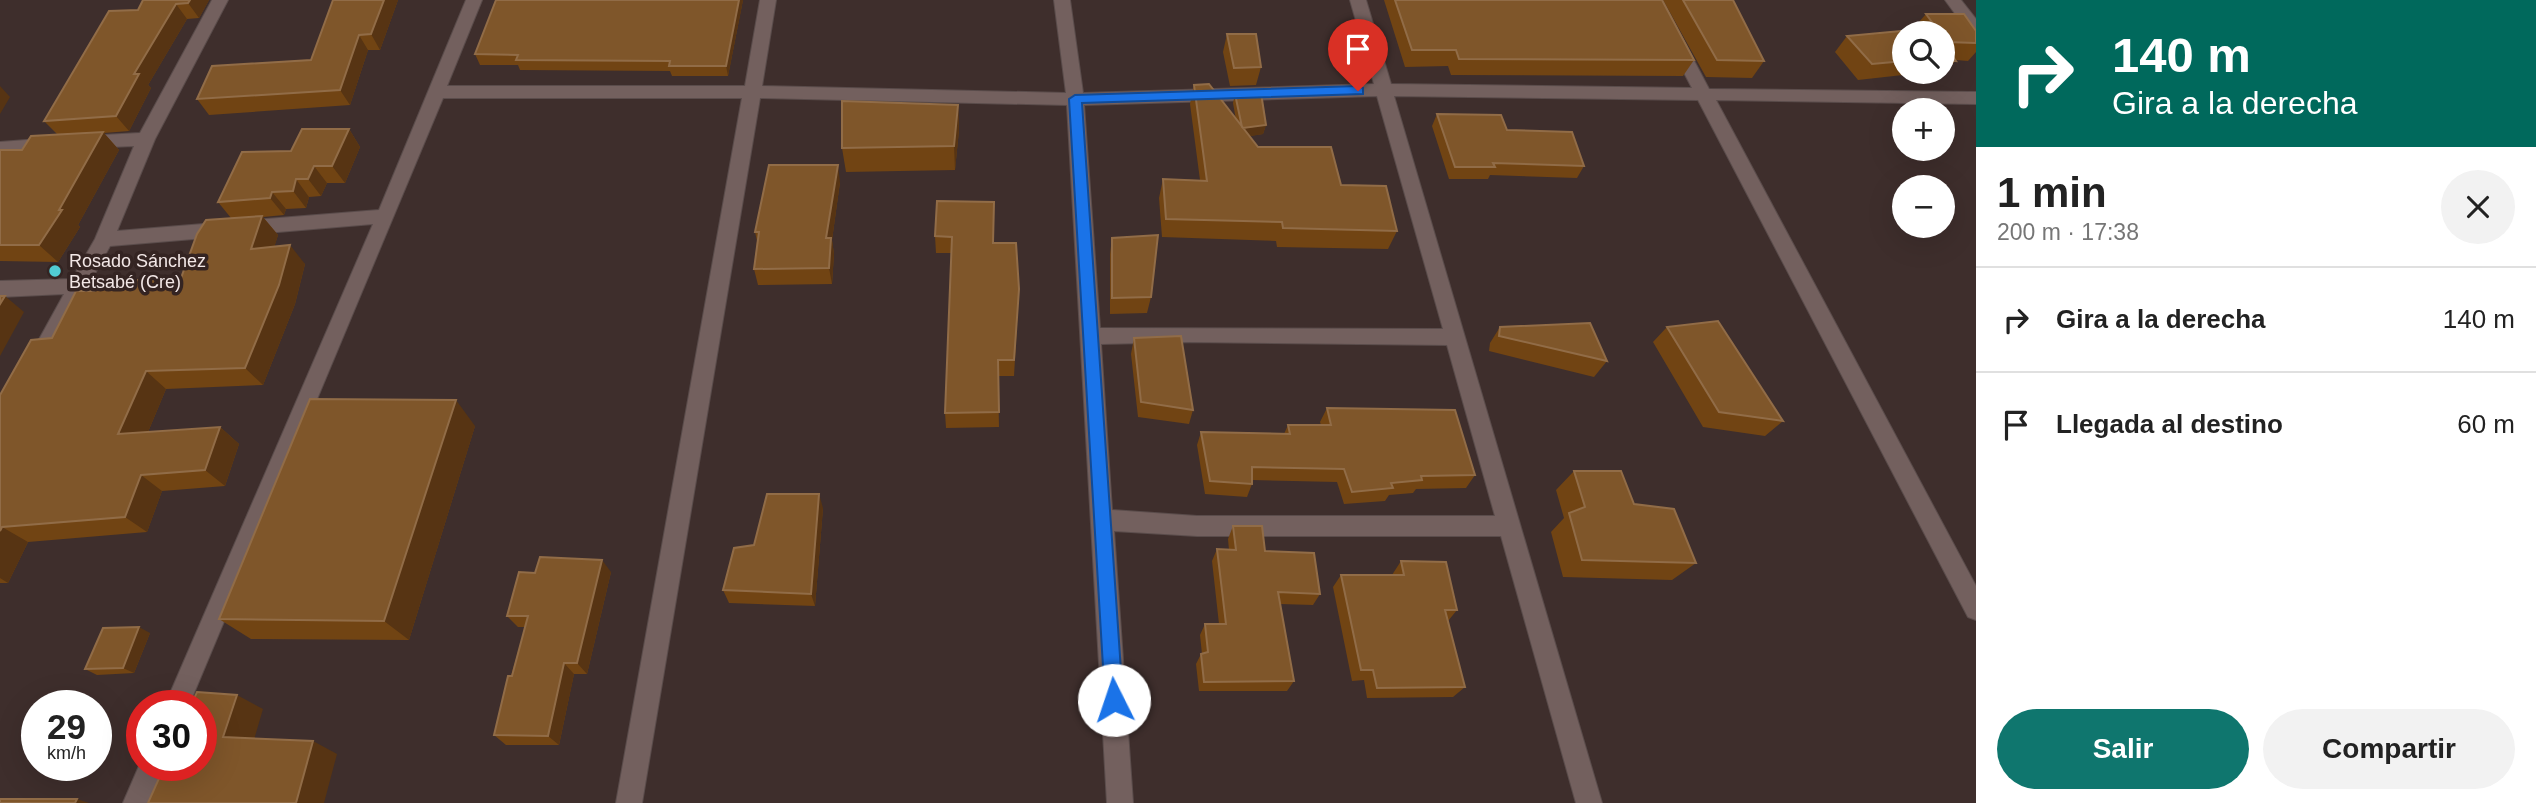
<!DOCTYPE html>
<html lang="es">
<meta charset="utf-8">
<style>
body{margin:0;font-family:Helvetica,sans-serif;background:#f2f2f2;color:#222;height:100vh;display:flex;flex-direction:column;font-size:26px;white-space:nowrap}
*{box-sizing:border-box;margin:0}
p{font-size:23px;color:#767676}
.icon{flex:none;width:38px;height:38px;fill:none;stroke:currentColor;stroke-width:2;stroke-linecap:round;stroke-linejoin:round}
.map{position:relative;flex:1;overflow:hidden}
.details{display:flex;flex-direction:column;background:#fff;width:560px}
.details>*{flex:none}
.guide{background:#00695c;color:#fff;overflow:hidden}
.controls{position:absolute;left:1892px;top:21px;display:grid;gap:14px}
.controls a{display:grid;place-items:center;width:63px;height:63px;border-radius:50%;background:#fff;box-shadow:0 7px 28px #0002;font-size:35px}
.speed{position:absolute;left:21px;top:690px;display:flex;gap:14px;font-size:35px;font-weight:700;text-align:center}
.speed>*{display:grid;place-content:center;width:91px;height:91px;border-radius:50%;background:#fff;box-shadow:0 7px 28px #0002;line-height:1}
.speed small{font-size:18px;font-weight:400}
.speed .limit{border:10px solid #d22;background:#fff;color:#111}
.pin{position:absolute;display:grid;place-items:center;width:60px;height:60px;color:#fff;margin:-72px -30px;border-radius:50% 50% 50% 0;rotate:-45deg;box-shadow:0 0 7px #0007}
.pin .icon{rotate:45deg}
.me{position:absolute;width:77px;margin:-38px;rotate:356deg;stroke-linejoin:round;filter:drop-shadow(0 0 5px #0008)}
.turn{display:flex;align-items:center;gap:24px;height:147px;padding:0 21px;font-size:32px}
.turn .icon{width:91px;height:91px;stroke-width:2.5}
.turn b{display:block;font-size:49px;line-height:60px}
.round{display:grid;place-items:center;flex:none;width:74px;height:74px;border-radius:37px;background:#f2f2f2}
.headline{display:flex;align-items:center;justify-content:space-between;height:119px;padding:0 21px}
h1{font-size:42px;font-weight:700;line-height:52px}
.cta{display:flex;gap:14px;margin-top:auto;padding:14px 21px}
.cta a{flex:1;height:80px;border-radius:42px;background:#0f766e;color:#fff;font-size:28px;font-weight:700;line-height:80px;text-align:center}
.cta a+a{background:#f2f2f2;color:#222}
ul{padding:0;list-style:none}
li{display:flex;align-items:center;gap:21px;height:105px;padding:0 21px;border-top:2px solid #e0e0e0}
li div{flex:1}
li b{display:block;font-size:26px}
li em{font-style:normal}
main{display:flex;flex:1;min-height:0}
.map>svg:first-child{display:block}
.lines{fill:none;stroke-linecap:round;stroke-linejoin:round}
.minor-casing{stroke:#5a4c4b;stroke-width:2}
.minor{fill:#73605e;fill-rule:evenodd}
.wall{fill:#714413;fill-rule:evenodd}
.shaded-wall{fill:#573413}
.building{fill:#7f562a;stroke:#916c47;stroke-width:2}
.route{fill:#1a73e8;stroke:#114b97;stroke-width:2}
.poi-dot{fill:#51ccd3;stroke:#342422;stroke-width:2.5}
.labels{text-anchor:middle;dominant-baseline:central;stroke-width:7;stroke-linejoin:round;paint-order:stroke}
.poi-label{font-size:18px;fill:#f2e7e6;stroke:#342422;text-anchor:start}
</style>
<main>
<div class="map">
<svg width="1976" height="803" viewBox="0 0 1976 803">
<rect width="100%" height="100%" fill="#3e2e2c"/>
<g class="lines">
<defs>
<path id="minor" d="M 212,0 L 228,0 L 155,139 L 117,231 L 379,210 L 466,0 L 482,0 L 447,86 L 745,86 L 760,0 L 776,0 L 762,86 L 1066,93 L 1054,0 L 1070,0 L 1083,93 L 1374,84 L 1350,0 L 1366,0 L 1391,84 L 1692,88 L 1646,0 L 1662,0 L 1709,89 L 1976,92 L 1976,104 L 1716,100 L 1976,586 L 1976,620 L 1968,617 L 1698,100 L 1394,96 L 1602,803 L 1576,803 L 1501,536 L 1197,536 L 1114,531 L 1133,803 L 1107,803 L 1067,105 L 760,98 L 642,803 L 616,803 L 742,98 L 443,98 L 189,705 L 165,705 L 373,224 L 110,246 L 43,369 L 36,371 L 29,369 L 26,363 L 64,294 L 0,297 L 0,281 L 72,279 L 95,239 L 134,146 L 85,148 L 79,146 L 76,142 L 79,138 L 85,136 L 140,133 ZM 1377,96 L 1443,329 L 1100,328 L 1084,105 ZM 1188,342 L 1447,345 L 1495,516 L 1197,516 L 1112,510 L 1101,344 Z
M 1945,0 L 1961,0 L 1976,19 L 1976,35 L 1970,34 Z
M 53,138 L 59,140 L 62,144 L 59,148 L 0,154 L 0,142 Z
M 142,759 L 142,765 L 165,765 L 149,803 L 123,803 Z"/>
</defs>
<!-- minor casing -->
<use href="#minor" class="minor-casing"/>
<!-- minor -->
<use href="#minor" class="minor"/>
</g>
<!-- wall -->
<path class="wall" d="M 143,0 L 209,0 L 199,18 L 187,19 L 148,85 L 151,88 L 129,131 L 104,133 L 119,150 L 78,225 L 80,227 L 58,262 L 0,261 L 0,150 L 22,150 L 58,135 L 44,121 L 138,10 Z
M 333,0 L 398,0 L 380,50 L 368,50 L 350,105 L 209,115 L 197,99 L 311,60 Z
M 496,0 L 743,0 L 728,76 L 672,76 L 670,71 L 520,70 L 518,65 L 480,65 L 475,54 Z
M 1384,0 L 1662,0 L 1694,60 L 1683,76 L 1451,75 L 1448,66 L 1405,67 Z
M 1663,0 L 1733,0 L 1764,61 L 1752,78 L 1706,77 Z
M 1926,14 L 1976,31 L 1976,52 L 1968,61 L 1956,60 L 1942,76 L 1903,75 L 1858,80 L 1835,52 L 1847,36 L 1912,30 ZM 1904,33 L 1942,33 L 1942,72 L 1904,72 Z
M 1227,34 L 1261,67 L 1256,85 L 1230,86 L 1223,52 Z
M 1194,85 L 1236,120 L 1233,103 L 1235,94 L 1266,125 L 1263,134 L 1249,136 L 1258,147 L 1341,185 L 1397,231 L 1388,249 L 1277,247 L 1276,241 L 1162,237 L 1159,198 L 1163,179 L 1200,180 L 1190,104 Z
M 958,105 L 959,130 L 955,170 L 846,172 L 842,148 Z
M 1437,114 L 1507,130 L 1584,166 L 1577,178 L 1490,175 L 1488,179 L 1449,179 L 1432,126 Z
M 349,129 L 360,147 L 345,183 L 327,183 L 321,196 L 309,197 L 306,208 L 286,209 L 284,215 L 263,217 L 278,235 L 274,247 L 305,264 L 295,304 L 263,385 L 166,389 L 148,432 L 220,427 L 239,444 L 225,486 L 162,491 L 147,532 L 28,542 L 8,583 L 0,583 L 0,395 L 94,291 L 181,278 L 231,218 L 218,202 L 291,151 Z
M 840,182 L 832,240 L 834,254 L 832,284 L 758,285 L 754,269 L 757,241 L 755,232 Z
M 937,201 L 1019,289 L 1014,376 L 998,376 L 999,427 L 946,428 L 945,413 L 952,253 L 936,253 L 935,236 Z
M 1112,238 L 1151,297 L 1147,313 L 1110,314 L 1110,254 Z
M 1500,327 L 1607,361 L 1594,377 L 1489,351 L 1490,343 Z
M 1667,327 L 1783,421 L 1765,436 L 1703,427 L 1653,342 Z
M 1134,338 L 1193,410 L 1189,424 L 1138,417 L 1131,354 Z
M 1327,408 L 1475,475 L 1466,488 L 1416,489 L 1413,493 L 1389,495 L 1385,501 L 1344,504 L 1337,482 L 1252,480 L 1252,484 L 1247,497 L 1205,494 L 1197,445 L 1201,432 L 1284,434 L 1288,425 L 1321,425 L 1320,422 Z
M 475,426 L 409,640 L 251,639 L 219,619 Z
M 1574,471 L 1634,504 L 1696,563 L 1672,580 L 1563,577 L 1551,532 L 1564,518 L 1556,490 Z
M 823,508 L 815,606 L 729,603 L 723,590 L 754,545 Z
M 1233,526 L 1320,594 L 1313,605 L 1280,604 L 1294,681 L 1287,691 L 1199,691 L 1196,664 L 1201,654 L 1202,654 L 1200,635 L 1205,624 L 1219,624 L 1212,561 L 1217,549 L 1229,550 L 1228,539 Z
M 1401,561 L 1457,610 L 1448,621 L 1465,687 L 1453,697 L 1367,698 L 1364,680 L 1352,681 L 1333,587 L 1341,575 L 1392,575 Z
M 611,572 L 587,674 L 574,674 L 559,745 L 506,745 L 494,735 L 525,627 L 518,627 L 507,616 L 535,573 Z
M 150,633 L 134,673 L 97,675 L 85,669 Z"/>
<!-- shaded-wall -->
<path class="shaded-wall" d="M 190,0 L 209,0 L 199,18 L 188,3 Z
M 384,0 L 398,0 L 380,50 L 371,34 Z
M 739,0 L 743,0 L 728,76 L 726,66 Z
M 176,4 L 187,19 L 148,85 L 151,88 L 129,131 L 116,116 L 134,74 Z
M 359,35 L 368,50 L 350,105 L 340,90 Z
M 0,86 L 10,97 L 0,114 Z
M 958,105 L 959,130 L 955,170 L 954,146 Z
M 1266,125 L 1263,134 L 1240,138 L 1242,129 Z
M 349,129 L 360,147 L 345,183 L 332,166 Z
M 103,132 L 119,150 L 78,225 L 80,227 L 58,262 L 39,245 Z
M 838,165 L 840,182 L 832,240 L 834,254 L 832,284 L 829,268 L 826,238 Z
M 314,166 L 327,183 L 321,196 L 308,179 Z
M 296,179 L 309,197 L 306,208 L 293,191 Z
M 272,192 L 286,209 L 284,215 L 270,198 Z
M 262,216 L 278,235 L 268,268 L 251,249 Z
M 290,245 L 305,264 L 295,304 L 263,385 L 245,368 Z
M 5,296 L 24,312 L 0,356 L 0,304 Z
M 146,371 L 166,389 L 140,451 L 118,434 Z
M 456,400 L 475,426 L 409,640 L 384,621 Z
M 220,427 L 239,444 L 225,486 L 205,470 Z
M 141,475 L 162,491 L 147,532 L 125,517 Z
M 819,494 L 823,508 L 815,606 L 811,594 Z
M 2,527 L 28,542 L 8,583 L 0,578 L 0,531 Z
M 602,560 L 611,572 L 587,674 L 577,663 Z
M 139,627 L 150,633 L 134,673 L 123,668 Z
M 564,663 L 574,674 L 559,745 L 548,736 Z
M 237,695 L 263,709 L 251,750 L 223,737 Z
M 313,741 L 337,754 L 324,803 L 296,803 Z
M 77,799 L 89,803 L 75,803 Z"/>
<!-- building -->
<path class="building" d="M 143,0 L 190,0 L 188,3 L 176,4 L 134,74 L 139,74 L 116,116 L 44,121 L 109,11 L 138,10 Z
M 333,0 L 384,0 L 371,34 L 359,35 L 340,90 L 197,99 L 212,66 L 311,60 Z
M 496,0 L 739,0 L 726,66 L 669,66 L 670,61 L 516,60 L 518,55 L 475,54 Z
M 1395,0 L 1662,0 L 1694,60 L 1459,59 L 1456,50 L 1412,50 Z
M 1683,0 L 1733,0 L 1764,61 L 1717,60 Z
M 1926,14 L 1964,14 L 1976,31 L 1976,43 L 1947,42 L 1942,36 L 1942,33 L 1940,33 Z
M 1933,28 L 1937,33 L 1904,33 L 1904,61 L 1872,64 L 1847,36 Z
M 1227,34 L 1256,34 L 1261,67 L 1234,68 Z
M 1942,41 L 1956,61 L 1942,60 Z
M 1209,84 L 1258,147 L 1331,147 L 1341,185 L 1386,186 L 1397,231 L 1283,228 L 1282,222 L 1166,219 L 1163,179 L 1207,181 L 1194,85 Z
M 1261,93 L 1266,125 L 1243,128 L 1242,127 L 1235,94 Z
M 842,101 L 958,105 L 954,146 L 842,148 Z
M 1437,114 L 1501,115 L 1507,130 L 1572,132 L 1584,166 L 1493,163 L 1495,167 L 1455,167 Z
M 302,129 L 349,129 L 332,166 L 314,166 L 308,179 L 296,179 L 293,191 L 272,192 L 270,198 L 218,202 L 242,152 L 291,151 Z
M 103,132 L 59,210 L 62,210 L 39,245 L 0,245 L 0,150 L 22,150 L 31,136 Z
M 769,165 L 838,165 L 826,238 L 831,238 L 829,268 L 754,269 L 759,232 L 755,232 Z
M 937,201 L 994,202 L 993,243 L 1016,243 L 1019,289 L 1014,360 L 998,360 L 999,412 L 945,413 L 952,237 L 935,236 Z
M 262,216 L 251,249 L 290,245 L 279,285 L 245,368 L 146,371 L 118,434 L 220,427 L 205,470 L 141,475 L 125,517 L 2,527 L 0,531 L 0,395 L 31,340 L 52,338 L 76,291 L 94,291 L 94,282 L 181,278 L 197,234 L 206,220 Z
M 1158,235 L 1151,297 L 1112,298 L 1112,238 Z
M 0,296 L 5,296 L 0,304 Z
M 1718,321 L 1783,421 L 1719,412 L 1667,327 Z
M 1590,323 L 1607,361 L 1499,336 L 1500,327 Z
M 1181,336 L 1193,410 L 1141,402 L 1134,338 Z
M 310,399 L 456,400 L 384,621 L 219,619 Z
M 1327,408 L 1455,410 L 1475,475 L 1421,476 L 1422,480 L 1391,483 L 1393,488 L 1352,492 L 1344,469 L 1252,467 L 1252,484 L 1210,481 L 1201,432 L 1290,434 L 1288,425 L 1331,425 Z
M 1574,471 L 1621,471 L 1634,504 L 1674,509 L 1696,563 L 1582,560 L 1569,513 L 1585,507 Z
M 767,494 L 819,494 L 811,594 L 723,590 L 734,548 L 754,545 Z
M 1233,526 L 1262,526 L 1265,551 L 1314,553 L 1320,594 L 1278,592 L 1294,681 L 1204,682 L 1201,654 L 1208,652 L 1205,624 L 1226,624 L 1217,549 L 1236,550 Z
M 540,557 L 602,560 L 577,663 L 564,663 L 548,736 L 494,735 L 508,676 L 512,676 L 528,616 L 507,616 L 519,572 L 535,573 Z
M 1401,561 L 1446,562 L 1457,610 L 1445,610 L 1465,687 L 1377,688 L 1373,670 L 1361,670 L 1341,575 L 1404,575 Z
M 139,627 L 123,668 L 85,669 L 103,628 Z
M 197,692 L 237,695 L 223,737 L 313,741 L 296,803 L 148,803 L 165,765 L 201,765 L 201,705 L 191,705 Z
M 0,799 L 77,799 L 75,803 L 0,803 Z"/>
<!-- route -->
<path class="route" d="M 1358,86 L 1363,88 L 1363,94 L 1082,103 L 1123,700 L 1121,707 L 1114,709 L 1107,707 L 1105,700 L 1069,99 L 1075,95 Z"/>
<!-- markers -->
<circle class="poi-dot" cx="55" cy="271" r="7"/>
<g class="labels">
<!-- poi labels -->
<g class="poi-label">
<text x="69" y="261">Rosado Sánchez<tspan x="69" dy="21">Betsabé (Cre)</tspan></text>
</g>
</g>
</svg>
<div class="controls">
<a><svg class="icon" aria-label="search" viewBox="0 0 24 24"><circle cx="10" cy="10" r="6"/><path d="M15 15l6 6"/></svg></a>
<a>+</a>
<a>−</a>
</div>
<div class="speed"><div>29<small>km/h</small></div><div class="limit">30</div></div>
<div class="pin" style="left:1358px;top:91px;background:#d93025"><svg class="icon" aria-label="arrive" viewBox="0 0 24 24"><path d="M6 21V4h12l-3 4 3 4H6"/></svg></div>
<svg class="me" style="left:1114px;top:700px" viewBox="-20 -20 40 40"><circle r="19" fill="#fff"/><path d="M0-13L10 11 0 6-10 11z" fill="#1a73e8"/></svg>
</div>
<section class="details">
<div class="guide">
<div class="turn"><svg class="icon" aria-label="right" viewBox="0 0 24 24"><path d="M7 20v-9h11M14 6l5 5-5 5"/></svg><div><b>140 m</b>Gira a la derecha</div></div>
</div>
<div class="headline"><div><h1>1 min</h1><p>200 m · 17:38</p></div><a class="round"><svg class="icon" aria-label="close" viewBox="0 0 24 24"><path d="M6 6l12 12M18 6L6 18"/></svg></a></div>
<ul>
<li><svg class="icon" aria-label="right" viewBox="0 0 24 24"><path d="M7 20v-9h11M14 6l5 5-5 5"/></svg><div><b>Gira a la derecha</b></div><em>140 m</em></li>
<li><svg class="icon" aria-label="arrive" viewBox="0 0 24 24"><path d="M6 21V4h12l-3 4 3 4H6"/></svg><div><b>Llegada al destino</b></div><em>60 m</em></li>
</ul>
<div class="cta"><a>Salir</a><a>Compartir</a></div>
</section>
</main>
